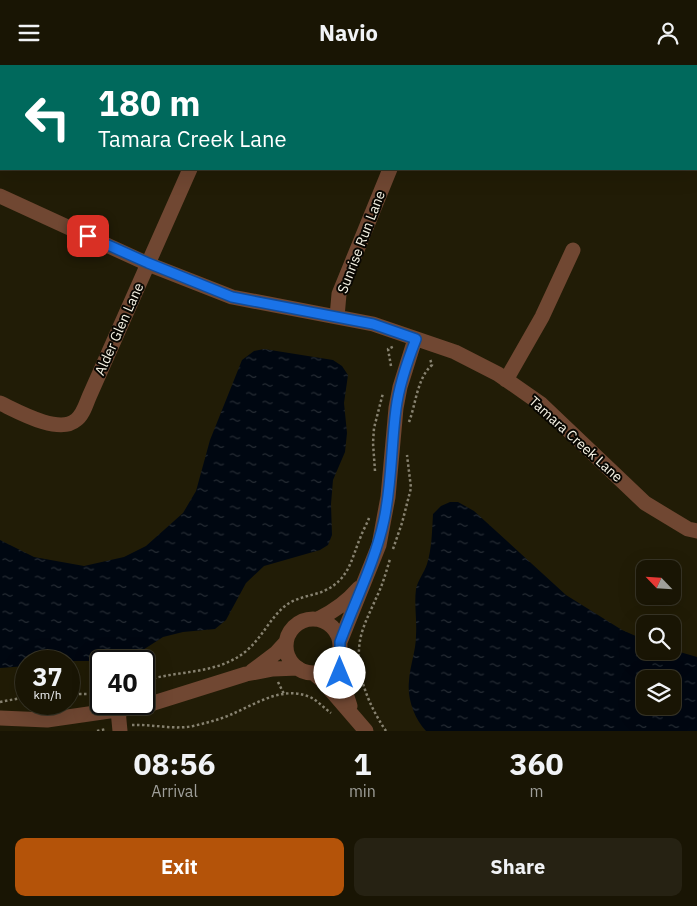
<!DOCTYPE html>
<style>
body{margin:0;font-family:"IBM Plex Sans",sans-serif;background:#262213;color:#f1f3f6;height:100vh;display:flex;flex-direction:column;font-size:19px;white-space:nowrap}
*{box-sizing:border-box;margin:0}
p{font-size:16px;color:#9f9f9a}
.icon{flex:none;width:28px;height:28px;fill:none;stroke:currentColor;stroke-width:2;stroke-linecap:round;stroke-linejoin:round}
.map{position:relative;height:666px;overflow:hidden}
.details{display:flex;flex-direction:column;background:#191504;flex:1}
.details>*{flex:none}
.guide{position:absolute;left:0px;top:0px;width:698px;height:105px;box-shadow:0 5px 20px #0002,0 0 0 1px #373426;background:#00695c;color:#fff;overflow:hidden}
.needle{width:32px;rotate:295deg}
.buttons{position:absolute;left:636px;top:495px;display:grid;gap:10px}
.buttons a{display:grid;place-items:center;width:45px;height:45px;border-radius:10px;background:#191504;box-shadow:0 5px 20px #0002,0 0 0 1px #373426;font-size:25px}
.speed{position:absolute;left:15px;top:585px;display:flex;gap:10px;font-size:25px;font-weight:700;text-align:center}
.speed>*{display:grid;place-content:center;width:65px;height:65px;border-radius:50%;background:#191504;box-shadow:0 5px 20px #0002,0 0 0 1px #373426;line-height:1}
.speed small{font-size:12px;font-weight:400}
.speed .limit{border:2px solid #111;border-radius:8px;background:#fff;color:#111}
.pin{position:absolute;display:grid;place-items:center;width:42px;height:42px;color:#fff;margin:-21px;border-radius:10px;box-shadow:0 2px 8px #0006}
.me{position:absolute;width:55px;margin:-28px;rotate:0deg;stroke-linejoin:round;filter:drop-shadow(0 0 4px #0008)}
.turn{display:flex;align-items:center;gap:18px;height:105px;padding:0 15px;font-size:22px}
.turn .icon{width:65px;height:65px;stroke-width:2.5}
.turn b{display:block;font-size:35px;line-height:42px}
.eta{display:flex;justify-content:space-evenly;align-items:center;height:85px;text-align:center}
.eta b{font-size:30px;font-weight:700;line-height:35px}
.action{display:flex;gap:10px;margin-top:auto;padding:10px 15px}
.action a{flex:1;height:58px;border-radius:10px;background:#b45309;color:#fff;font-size:20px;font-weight:700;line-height:58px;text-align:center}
.action a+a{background:#262213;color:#f1f3f6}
header{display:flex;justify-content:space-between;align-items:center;height:65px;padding:0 15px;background:#191504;font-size:22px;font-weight:700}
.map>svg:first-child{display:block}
.water{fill:url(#water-ripples);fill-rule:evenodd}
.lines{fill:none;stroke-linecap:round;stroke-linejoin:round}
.path{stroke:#878270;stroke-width:2.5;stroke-dasharray:2.5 2.5;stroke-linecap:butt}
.minor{stroke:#704732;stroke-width:15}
.route-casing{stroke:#114b97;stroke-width:12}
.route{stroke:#1a73e8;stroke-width:9}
.labels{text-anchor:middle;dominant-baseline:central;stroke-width:4;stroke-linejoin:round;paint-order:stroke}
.street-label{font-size:14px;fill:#f7f4e6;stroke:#090702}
</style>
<header><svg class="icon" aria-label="menu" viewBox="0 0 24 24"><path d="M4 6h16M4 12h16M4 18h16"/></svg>Navio<svg class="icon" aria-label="person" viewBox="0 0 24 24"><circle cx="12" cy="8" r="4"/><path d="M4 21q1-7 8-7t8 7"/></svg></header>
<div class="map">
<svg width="697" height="666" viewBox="0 0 697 666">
<defs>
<pattern id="water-ripples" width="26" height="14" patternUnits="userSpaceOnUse" patternTransform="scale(1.25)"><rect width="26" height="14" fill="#000711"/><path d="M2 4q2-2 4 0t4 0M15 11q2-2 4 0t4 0" fill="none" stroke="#262c34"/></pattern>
</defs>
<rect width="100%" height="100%" fill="#211c06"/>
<!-- water -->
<path class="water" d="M 264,284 L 333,295 L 342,301 L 348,310 L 344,338 L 347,368 L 345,387 L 333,415 L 331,439 L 332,470 L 328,480 L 320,485 L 264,501 L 246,518 L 226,555 L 215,564 L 183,567 L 163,572 L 132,592 L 117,596 L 26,596 L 26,601 L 0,603 L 0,475 L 34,492 L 84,501 L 124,492 L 146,481 L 183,448 L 196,426 L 210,375 L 242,295 L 254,286 Z
M 450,437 L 458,437 L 474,446 L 566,530 L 622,565 L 645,575 L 645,586 L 672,586 L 673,585 L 697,592 L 697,666 L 426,666 C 414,653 407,633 409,616 C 410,600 416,586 416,570 C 417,554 414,540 416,524 C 418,515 424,508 427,499 C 432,483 432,466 433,449 L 441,441 ZM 645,614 L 672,614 L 672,641 L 645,641 Z"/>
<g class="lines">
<!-- path -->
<path class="path" d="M 391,301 L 388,284 L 395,281
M 409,357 C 416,339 417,313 432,300 L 430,294
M 375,406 L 373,378 L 374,363 L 383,328
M 393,484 L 402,458 L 411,423 L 407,390
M 144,616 C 177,605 216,610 245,587 C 262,573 270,553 285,541 C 296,532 312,531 324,526 C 350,514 351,494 361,471 C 363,465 367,459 369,453
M 278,617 L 284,629
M 69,629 L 101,629
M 0,637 L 26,632
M 132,660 C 152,659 173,665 193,661 C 206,658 218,655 230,650 C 254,640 282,620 310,632 C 318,636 324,643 331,648
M 97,666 L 106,664
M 386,666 C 367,638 352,601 362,567 C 366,554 372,543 377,531 C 383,519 386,507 390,494"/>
<!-- minor -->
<path class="minor" d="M 165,0 L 168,1
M 404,0 L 404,1
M 637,0 L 640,1
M 657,1 L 658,0
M 696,26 L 697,26
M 0,131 L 148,199 L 232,232 L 373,259 L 455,287 L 498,309 L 541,339 L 645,438 L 688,464 L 697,466
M 337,252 L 339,229 L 390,104
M 506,315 L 542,252 L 573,185
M 0,338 C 17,346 59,370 76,355 C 83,350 86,339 89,332 L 190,104
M286 581a27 27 0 1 1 54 0a27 27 0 1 1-54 0Z
M 318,554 C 335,546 347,537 359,523
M 340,577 L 379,480 L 388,432 L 396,343 L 400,322 L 415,274
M 337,594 L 343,619 L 350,641
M 252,606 L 276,588 L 286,577
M 313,608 L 323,616 L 366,666
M 118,645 L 120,666
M 0,653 L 47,655 L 144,641 L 246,609 L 273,604 L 298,603"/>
</g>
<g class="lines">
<defs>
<path id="route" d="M 88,171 L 148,198 L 232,232 L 373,259 L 416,274 C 407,297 399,320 396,344 C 391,381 392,418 384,455 C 375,497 355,536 340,577 L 340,586 L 337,594 L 340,608"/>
</defs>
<!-- route casing -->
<use href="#route" class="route-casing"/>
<!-- route -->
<use href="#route" class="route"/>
</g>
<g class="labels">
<!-- street labels -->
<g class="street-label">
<text transform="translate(361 177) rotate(-69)">Sunrise Run Lane</text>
<text transform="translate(119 264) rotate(-66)">Alder Glen Lane</text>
<text transform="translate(576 374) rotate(42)">Tamara Creek Lane</text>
</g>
</g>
</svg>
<div class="buttons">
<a><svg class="needle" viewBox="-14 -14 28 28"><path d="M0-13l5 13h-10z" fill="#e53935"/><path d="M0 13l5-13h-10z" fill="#9f9f9a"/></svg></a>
<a><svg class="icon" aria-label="search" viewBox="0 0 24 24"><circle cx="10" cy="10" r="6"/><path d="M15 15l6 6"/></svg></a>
<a><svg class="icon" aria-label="layers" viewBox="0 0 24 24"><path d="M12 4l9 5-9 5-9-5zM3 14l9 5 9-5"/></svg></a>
</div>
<div class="speed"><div>37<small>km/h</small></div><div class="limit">40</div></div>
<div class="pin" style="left:88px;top:171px;background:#d93025"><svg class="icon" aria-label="arrive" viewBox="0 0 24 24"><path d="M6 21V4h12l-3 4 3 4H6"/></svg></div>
<svg class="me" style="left:340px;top:608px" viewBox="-20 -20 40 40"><circle r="19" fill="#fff"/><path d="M0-13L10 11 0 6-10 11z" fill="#1a73e8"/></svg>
<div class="guide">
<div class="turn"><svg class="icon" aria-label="left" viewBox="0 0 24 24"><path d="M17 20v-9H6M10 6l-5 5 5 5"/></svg><div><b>180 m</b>Tamara Creek Lane</div></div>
</div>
</div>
<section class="details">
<div class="eta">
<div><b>08:56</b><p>Arrival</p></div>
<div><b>1</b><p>min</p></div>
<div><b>360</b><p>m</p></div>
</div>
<div class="action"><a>Exit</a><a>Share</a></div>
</section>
